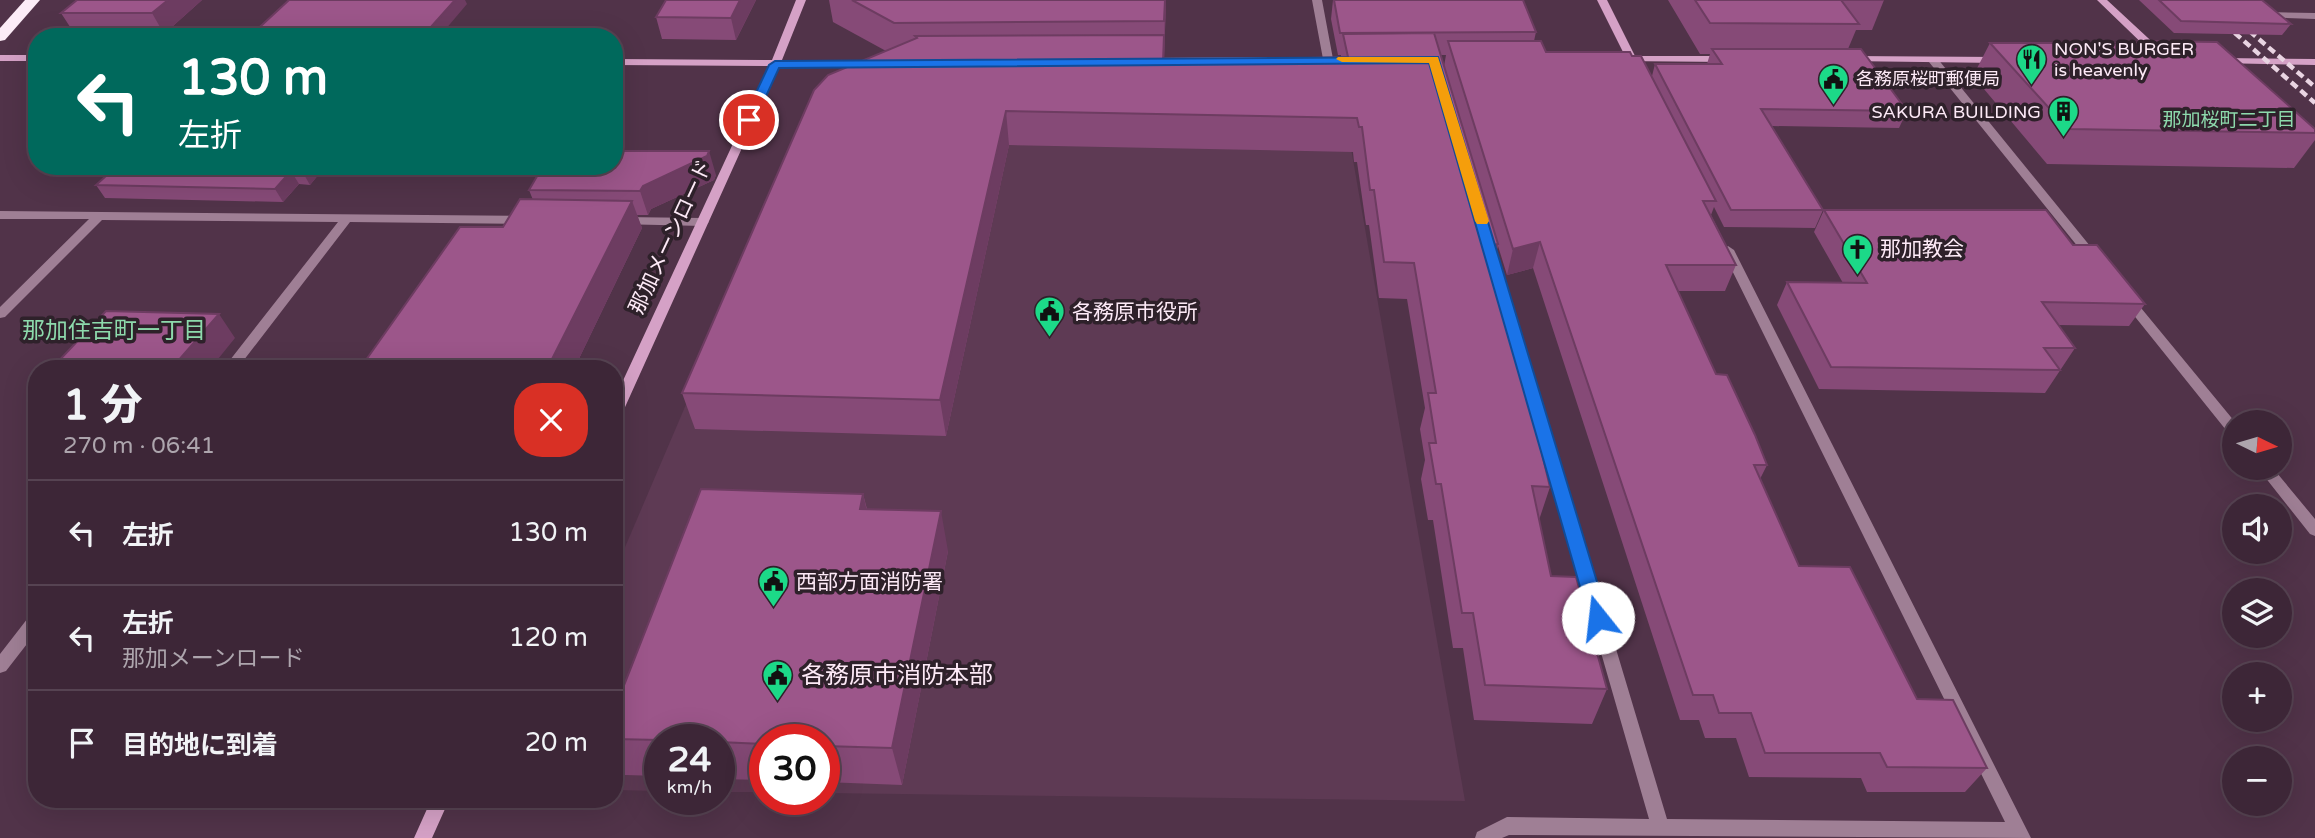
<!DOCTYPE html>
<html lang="ja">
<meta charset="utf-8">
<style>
body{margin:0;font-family:"Varela Round","Noto Sans JP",sans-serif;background:#483242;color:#f1f3f6;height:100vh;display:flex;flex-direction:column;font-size:26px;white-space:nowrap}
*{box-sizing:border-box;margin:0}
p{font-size:23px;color:#ada5ad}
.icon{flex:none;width:38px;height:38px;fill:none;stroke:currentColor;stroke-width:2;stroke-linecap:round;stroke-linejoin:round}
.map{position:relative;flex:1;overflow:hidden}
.sheet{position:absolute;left:28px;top:360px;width:595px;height:448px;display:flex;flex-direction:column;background:#3d2637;border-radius:28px;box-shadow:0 7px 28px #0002,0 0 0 2px #564352}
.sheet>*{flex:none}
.top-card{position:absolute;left:28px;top:28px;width:595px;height:147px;border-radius:28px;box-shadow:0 7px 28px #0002,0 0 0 2px #564352;background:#00695c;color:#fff;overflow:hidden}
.needle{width:46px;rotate:95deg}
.buttons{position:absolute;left:2222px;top:410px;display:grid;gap:14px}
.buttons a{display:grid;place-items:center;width:70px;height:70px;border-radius:50%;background:#3d2637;box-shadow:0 7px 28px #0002,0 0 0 2px #564352;font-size:35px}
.speed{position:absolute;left:644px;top:724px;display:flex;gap:14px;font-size:35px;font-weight:700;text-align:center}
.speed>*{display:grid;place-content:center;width:91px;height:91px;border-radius:50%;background:#3d2637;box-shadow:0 7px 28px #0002,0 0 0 2px #564352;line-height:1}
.speed small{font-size:18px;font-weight:400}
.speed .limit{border:10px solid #d22;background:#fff;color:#111}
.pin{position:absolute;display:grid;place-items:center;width:60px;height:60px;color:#fff;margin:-30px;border:4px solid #fff;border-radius:50%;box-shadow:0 2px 7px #0007}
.me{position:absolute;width:77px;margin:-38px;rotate:344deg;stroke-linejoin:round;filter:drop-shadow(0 0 5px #0008)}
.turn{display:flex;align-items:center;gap:24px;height:147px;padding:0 35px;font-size:32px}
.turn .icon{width:91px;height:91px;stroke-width:2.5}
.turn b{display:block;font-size:49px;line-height:60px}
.round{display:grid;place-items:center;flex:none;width:74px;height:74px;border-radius:28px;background:#483242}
.headline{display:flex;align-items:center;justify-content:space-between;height:119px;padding:0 35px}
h1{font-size:42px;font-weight:800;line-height:52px}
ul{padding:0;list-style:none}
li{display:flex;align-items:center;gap:21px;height:105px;padding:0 35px;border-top:2px solid #564352}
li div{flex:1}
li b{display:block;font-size:26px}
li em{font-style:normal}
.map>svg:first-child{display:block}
.built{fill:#5e3a54}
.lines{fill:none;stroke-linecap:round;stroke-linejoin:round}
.street{fill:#9f7f95;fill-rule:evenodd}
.secondary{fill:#d5a1c6;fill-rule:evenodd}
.highway{fill:#fcecf7;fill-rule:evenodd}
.rail{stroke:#e9d4e2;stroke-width:4.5;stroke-dasharray:8 4.5;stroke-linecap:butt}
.wall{fill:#864a77;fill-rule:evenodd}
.shaded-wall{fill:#6d3c61}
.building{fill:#9c568a;stroke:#6d3c61;stroke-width:2}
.route{fill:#1a73e8;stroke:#114b97;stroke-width:2}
.slow{fill:#f59e0b}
.labels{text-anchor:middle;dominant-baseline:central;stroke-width:7;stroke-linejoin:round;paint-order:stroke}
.far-poi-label{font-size:18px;fill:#fdeaf7;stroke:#2e212a;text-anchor:start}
.far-neighbourhood-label{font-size:19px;fill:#8ddaac;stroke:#2e212a}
.street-label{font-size:21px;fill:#fdeaf7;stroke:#2e212a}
.poi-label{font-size:21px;fill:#fdeaf7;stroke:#2e212a;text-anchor:start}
.neighbourhood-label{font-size:23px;fill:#8ddaac;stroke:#2e212a}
.near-poi-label{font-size:24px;fill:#fdeaf7;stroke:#2e212a;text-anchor:start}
</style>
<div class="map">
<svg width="2315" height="838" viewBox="0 0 2315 838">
<rect width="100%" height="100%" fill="#513349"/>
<!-- built -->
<path class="built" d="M 1338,74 L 1465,801 L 824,793 L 824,740 L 765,740 L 765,792 L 719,792 L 719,740 L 660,740 L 660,791 L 614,790 L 614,573 L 814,105 Z"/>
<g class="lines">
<!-- street -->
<path class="street" d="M 1312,0 L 1322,0 L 1333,59 L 1332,61 L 1323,59 Z
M 2242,0 L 2253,0 L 2267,12 L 2315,13 L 2315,19 L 2262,17 Z
M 1933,57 L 1937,58 L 2099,257 L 2101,260 L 2099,263 L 2091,263 L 1929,62 L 1928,60 Z
M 0,211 L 527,216 L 533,220 L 527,224 L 350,222 L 237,369 L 223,369 L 338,222 L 102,220 L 5,317 L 0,318 L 0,307 L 89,219 L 0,219 Z
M 620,217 L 703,218 L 709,222 L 703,226 L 616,224 L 616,218 Z
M 1728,246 L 1734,250 L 2031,838 L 1509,835 L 1502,838 L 1475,838 L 1477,832 L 1507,817 L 1649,819 L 1497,292 L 1503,288 L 1509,292 L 1667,819 L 2005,822 L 1722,250 Z
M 2128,296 L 2132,297 L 2235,422 L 2235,436 L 2230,435 L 2124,303 L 2122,300 Z
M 2257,467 L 2272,467 L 2315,519 L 2315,536 L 2310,534 Z
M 37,612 L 37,631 L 6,671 L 0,673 L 0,654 L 31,614 Z"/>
<!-- secondary -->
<path class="secondary" d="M 796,0 L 806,0 L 782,60 L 872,61 L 877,64 L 872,67 L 779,66 L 621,416 L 614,421 L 614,400 L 769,66 L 614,65 L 614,59 L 772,60 Z
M 1597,0 L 1607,0 L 1635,56 L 1726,56 L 1731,59 L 1726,62 L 1619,61 L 1619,57 L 1625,56 Z
M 2097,0 L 2107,0 L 2161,50 L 2161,54 L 2153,54 Z
M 0,55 L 37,55 L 37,61 L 0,61 Z
M 1851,56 L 1999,57 L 2004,60 L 1999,63 L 1847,61 L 1846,59 Z
M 1274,57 L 1278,58 L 1278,62 L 1147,64 L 1142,61 L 1147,58 Z
M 2222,58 L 2315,59 L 2315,65 L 2218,63 L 2217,61 Z
M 431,800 L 449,800 L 432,838 L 414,838 Z"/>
<!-- highway -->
<path class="highway" d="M 25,0 L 40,0 L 5,40 L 0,41 L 0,28 Z"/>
<!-- rail -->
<path class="rail" d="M 2197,0 L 2315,103
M 2240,23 L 2315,87"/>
</g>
<!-- wall -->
<path class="wall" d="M 202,0 L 164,34 L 74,33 L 61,13 Z
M 666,0 L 756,0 L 736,40 L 662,39 L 656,17 Z
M 829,0 L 1166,0 L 1164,62 L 1341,57 L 1341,55 L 1338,55 L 1331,19 L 1333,0 L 1523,0 L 1536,32 L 1534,41 L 1546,52 L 1632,56 L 1652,76 L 1655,64 L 1707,64 L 1710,54 L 1700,54 L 1668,0 L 1884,0 L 1872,30 L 1856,30 L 1848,49 L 1907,111 L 1899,128 L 1772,126 L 1823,210 L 1815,228 L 1724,227 L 1714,207 L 1711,215 L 1736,265 L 1725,291 L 1678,291 L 1716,374 L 1767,465 L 1760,479 L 1799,566 L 1917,699 L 1987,768 L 1965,792 L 1867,792 L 1861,778 L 1749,777 L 1736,738 L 1705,738 L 1699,720 L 1680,720 L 1533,268 L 1507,275 L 1498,246 L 1495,257 L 1550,487 L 1539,520 L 1551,576 L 1607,689 L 1592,724 L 1474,720 L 1463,648 L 1453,648 L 1433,520 L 1428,520 L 1421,479 L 1425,460 L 1420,429 L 1425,408 L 1407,299 L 1379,298 L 1369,225 L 1366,225 L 1357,162 L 1354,162 L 1353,152 L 1009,145 L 946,436 L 695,429 L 682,393 L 886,51 L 833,22 ZM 1440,55 L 1446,55 L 1444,66 Z
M 2139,0 L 2262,0 L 2291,24 L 2282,35 L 2174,33 Z
M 2140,41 L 2315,129 L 2315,140 L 2294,168 L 2047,164 L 1973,76 L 1990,43 L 2138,43 Z
M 117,166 L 524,166 L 520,173 L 323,169 L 310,185 L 299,184 L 283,202 L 105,198 L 96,185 Z
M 716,175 L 714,180 L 651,209 L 648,215 L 637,215 L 642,228 L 574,369 L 362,369 L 361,367 L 503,227 L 533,200 L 529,190 Z
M 1824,210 L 2073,245 L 2145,304 L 2129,326 L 2058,325 L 2075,348 L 2045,393 L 1819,389 L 1777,305 L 1787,282 L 1843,283 L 1814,232 Z
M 863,494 L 867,509 L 948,551 L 902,785 L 824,782 L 824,740 L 765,740 L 765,780 L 719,779 L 719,740 L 660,740 L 660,776 L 625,775 L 614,757 L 614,711 Z
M 223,800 L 283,800 L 267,805 L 238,805 Z"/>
<!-- shaded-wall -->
<path class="shaded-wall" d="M 168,0 L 202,0 L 164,34 L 152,13 Z
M 451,0 L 465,0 L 467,4 L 439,37 L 422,37 Z
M 740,0 L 756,0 L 736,40 L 731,18 Z
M 1165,0 L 1166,0 L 1164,57 Z
M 1006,111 L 1009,145 L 946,436 L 940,400 Z
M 709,151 L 716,175 L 714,180 L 651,209 L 648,215 L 640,191 L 643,186 Z
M 307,166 L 322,166 L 323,169 L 310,185 L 302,171 Z
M 517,166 L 524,166 L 520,173 Z
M 291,171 L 299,184 L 283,202 L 275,189 Z
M 632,201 L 642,228 L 574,369 L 547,369 Z
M 1540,242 L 1533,268 L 1507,275 L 1513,249 Z
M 1498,244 L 1490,279 L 1492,245 Z
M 219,314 L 235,338 L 210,369 L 171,369 Z
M 863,494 L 872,533 L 860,509 Z
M 941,511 L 948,551 L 902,785 L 892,748 Z
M 263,800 L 283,800 L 267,805 Z"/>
<!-- building -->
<path class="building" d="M 77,0 L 168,0 L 152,13 L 61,13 Z
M 289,0 L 455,0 L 422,37 L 249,37 Z
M 666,0 L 740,0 L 731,18 L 656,17 Z
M 852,0 L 1165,0 L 1164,21 L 894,23 Z
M 1334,0 L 1523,0 L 1536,32 L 1340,33 Z
M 1695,0 L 1884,0 L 1841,0 L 1859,24 L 1710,23 Z
M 2159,0 L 2262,0 L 2291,24 L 2181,21 Z
M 1434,33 L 1498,244 L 1492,245 L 1550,487 L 1532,486 L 1551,576 L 1576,577 L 1607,689 L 1485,685 L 1473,613 L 1462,613 L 1441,484 L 1436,484 L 1429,443 L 1436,443 L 1428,393 L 1436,393 L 1414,263 L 1384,262 L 1374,190 L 1370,190 L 1362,127 L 1359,127 L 1357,118 L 1006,111 L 940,400 L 682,393 L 814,90 L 828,75 L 917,38 L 915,36 L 1164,35 L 1163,62 L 1348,57 L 1343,34 Z
M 1448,41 L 1541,41 L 1546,52 L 1630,52 L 1632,56 L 1641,56 L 1716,201 L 1703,201 L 1736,265 L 1666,265 L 1716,374 L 1727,375 L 1755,435 L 1767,465 L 1754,465 L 1799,566 L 1850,567 L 1917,699 L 1953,700 L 1987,768 L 1887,767 L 1880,753 L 1765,753 L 1751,713 L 1719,713 L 1713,695 L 1693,695 L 1540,242 L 1513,249 Z
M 2140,41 L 2217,42 L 2315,129 L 2315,133 L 2068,129 L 1990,43 L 2143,43 Z
M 1712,49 L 1861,49 L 1907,111 L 1761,109 L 1823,210 L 1731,210 L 1655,64 L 1722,64 Z
M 614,151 L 709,151 L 707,156 L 643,186 L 640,191 L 529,190 L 543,166 L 614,166 Z
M 117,166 L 307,166 L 302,171 L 291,171 L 275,189 L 96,185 Z
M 520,199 L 632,201 L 547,369 L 409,369 L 410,368 L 361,367 L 460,227 L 503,227 Z
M 1824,210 L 2046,210 L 2073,245 L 2097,245 L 2145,304 L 2042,302 L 2075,348 L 2044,348 L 2060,370 L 1831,367 L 1787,282 L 1867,283 Z
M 106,311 L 219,314 L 171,369 L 51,369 Z
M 701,489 L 863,494 L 860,509 L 941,511 L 892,748 L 824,746 L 824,740 L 765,740 L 765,744 L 719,742 L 719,740 L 660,740 L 614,739 L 614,711 Z"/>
<!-- route -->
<path class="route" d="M 1438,57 L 1608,618 L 1605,623 L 1598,626 L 1592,623 L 1589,618 L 1429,63 L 779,68 L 755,120 L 749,124 L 743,120 L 769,65 L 775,61 Z"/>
<!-- slow -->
<path class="slow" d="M 1338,57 L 1438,57 L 1489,221 L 1487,224 L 1477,224 L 1475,221 L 1429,63 L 1342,62 L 1336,59 Z"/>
<!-- icons -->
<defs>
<symbol id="restaurant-pin" viewBox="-11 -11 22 30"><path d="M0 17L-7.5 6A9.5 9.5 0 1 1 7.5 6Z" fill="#1cd988" stroke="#2e212a"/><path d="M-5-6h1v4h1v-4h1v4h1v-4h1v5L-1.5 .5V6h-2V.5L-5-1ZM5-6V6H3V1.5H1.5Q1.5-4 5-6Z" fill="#111"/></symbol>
<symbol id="civic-pin" viewBox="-11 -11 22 30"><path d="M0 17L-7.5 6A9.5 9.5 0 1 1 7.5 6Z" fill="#1cd988" stroke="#2e212a"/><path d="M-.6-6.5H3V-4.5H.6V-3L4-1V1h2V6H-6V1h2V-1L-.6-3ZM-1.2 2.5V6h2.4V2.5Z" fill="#111"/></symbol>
<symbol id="building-pin" viewBox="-11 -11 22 30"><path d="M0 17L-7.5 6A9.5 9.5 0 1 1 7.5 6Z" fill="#1cd988" stroke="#2e212a"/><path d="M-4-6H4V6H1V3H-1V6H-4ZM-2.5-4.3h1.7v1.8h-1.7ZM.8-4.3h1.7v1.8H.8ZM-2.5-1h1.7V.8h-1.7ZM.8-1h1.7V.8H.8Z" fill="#111"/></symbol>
<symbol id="church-pin" viewBox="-11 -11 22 30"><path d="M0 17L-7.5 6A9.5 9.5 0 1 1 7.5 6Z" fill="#1cd988" stroke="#2e212a"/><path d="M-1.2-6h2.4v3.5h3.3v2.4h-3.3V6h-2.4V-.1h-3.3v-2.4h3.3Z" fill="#111"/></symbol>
</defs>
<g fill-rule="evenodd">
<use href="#restaurant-pin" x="2014" y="42" width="35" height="47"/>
<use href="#civic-pin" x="1816" y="62" width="35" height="47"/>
<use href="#building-pin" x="2046" y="94" width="35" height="47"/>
<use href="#church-pin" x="1840" y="232" width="35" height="47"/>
<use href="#civic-pin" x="1032" y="294" width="35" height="47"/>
<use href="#civic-pin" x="756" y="564" width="35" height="47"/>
<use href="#civic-pin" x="760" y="658" width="35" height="47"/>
</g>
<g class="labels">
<!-- far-poi labels -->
<g class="far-poi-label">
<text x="2054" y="49">NON'S BURGER<tspan x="2054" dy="21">is heavenly</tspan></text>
<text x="1856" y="79">各務原桜町郵便局</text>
<text x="2041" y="112" text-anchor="end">SAKURA BUILDING</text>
</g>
<!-- far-neighbourhood labels -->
<g class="far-neighbourhood-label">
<text x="2229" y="120">那加桜町二丁目</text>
</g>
<!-- street labels -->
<g class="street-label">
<text transform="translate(671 237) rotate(-65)">那加メーンロード</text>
</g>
<!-- poi labels -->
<g class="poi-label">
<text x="1880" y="249">那加教会</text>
<text x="1072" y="312">各務原市役所</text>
<text x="796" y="582">西部方面消防署</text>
</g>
<!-- neighbourhood labels -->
<g class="neighbourhood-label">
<text x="114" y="331">那加住吉町一丁目</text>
</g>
<!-- near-poi labels -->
<g class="near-poi-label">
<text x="801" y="675">各務原市消防本部</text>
</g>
</g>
</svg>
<div class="buttons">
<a><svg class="needle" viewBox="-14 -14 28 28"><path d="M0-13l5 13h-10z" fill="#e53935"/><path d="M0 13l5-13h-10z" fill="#ada5ad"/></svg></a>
<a><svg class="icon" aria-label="sound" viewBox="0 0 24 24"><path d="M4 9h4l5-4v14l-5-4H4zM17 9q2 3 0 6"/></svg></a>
<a><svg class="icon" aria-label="layers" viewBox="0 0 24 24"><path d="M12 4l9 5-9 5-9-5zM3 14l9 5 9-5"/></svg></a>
<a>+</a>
<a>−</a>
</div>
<div class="speed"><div>24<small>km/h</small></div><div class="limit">30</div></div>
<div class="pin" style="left:749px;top:120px;background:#d93025"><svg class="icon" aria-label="arrive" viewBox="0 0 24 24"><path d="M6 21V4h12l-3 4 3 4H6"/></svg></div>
<svg class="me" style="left:1598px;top:618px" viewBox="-20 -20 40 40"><circle r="19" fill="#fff"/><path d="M0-13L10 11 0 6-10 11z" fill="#1a73e8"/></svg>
<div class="top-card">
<div class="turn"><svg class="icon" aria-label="left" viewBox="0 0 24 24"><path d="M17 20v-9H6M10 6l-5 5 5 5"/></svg><div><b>130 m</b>左折</div></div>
</div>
<section class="sheet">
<div class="headline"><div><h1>1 分</h1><p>270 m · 06:41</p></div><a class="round" style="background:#d93025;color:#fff"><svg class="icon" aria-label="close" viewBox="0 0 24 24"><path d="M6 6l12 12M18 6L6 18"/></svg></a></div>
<ul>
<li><svg class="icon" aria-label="left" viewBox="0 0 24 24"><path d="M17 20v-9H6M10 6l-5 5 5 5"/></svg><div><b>左折</b></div><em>130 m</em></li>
<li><svg class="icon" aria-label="left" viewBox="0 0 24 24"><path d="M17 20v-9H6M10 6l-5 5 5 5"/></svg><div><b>左折</b><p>那加メーンロード</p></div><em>120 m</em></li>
<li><svg class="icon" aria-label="arrive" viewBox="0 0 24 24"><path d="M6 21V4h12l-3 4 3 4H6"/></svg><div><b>目的地に到着</b></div><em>20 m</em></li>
</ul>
</section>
</div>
